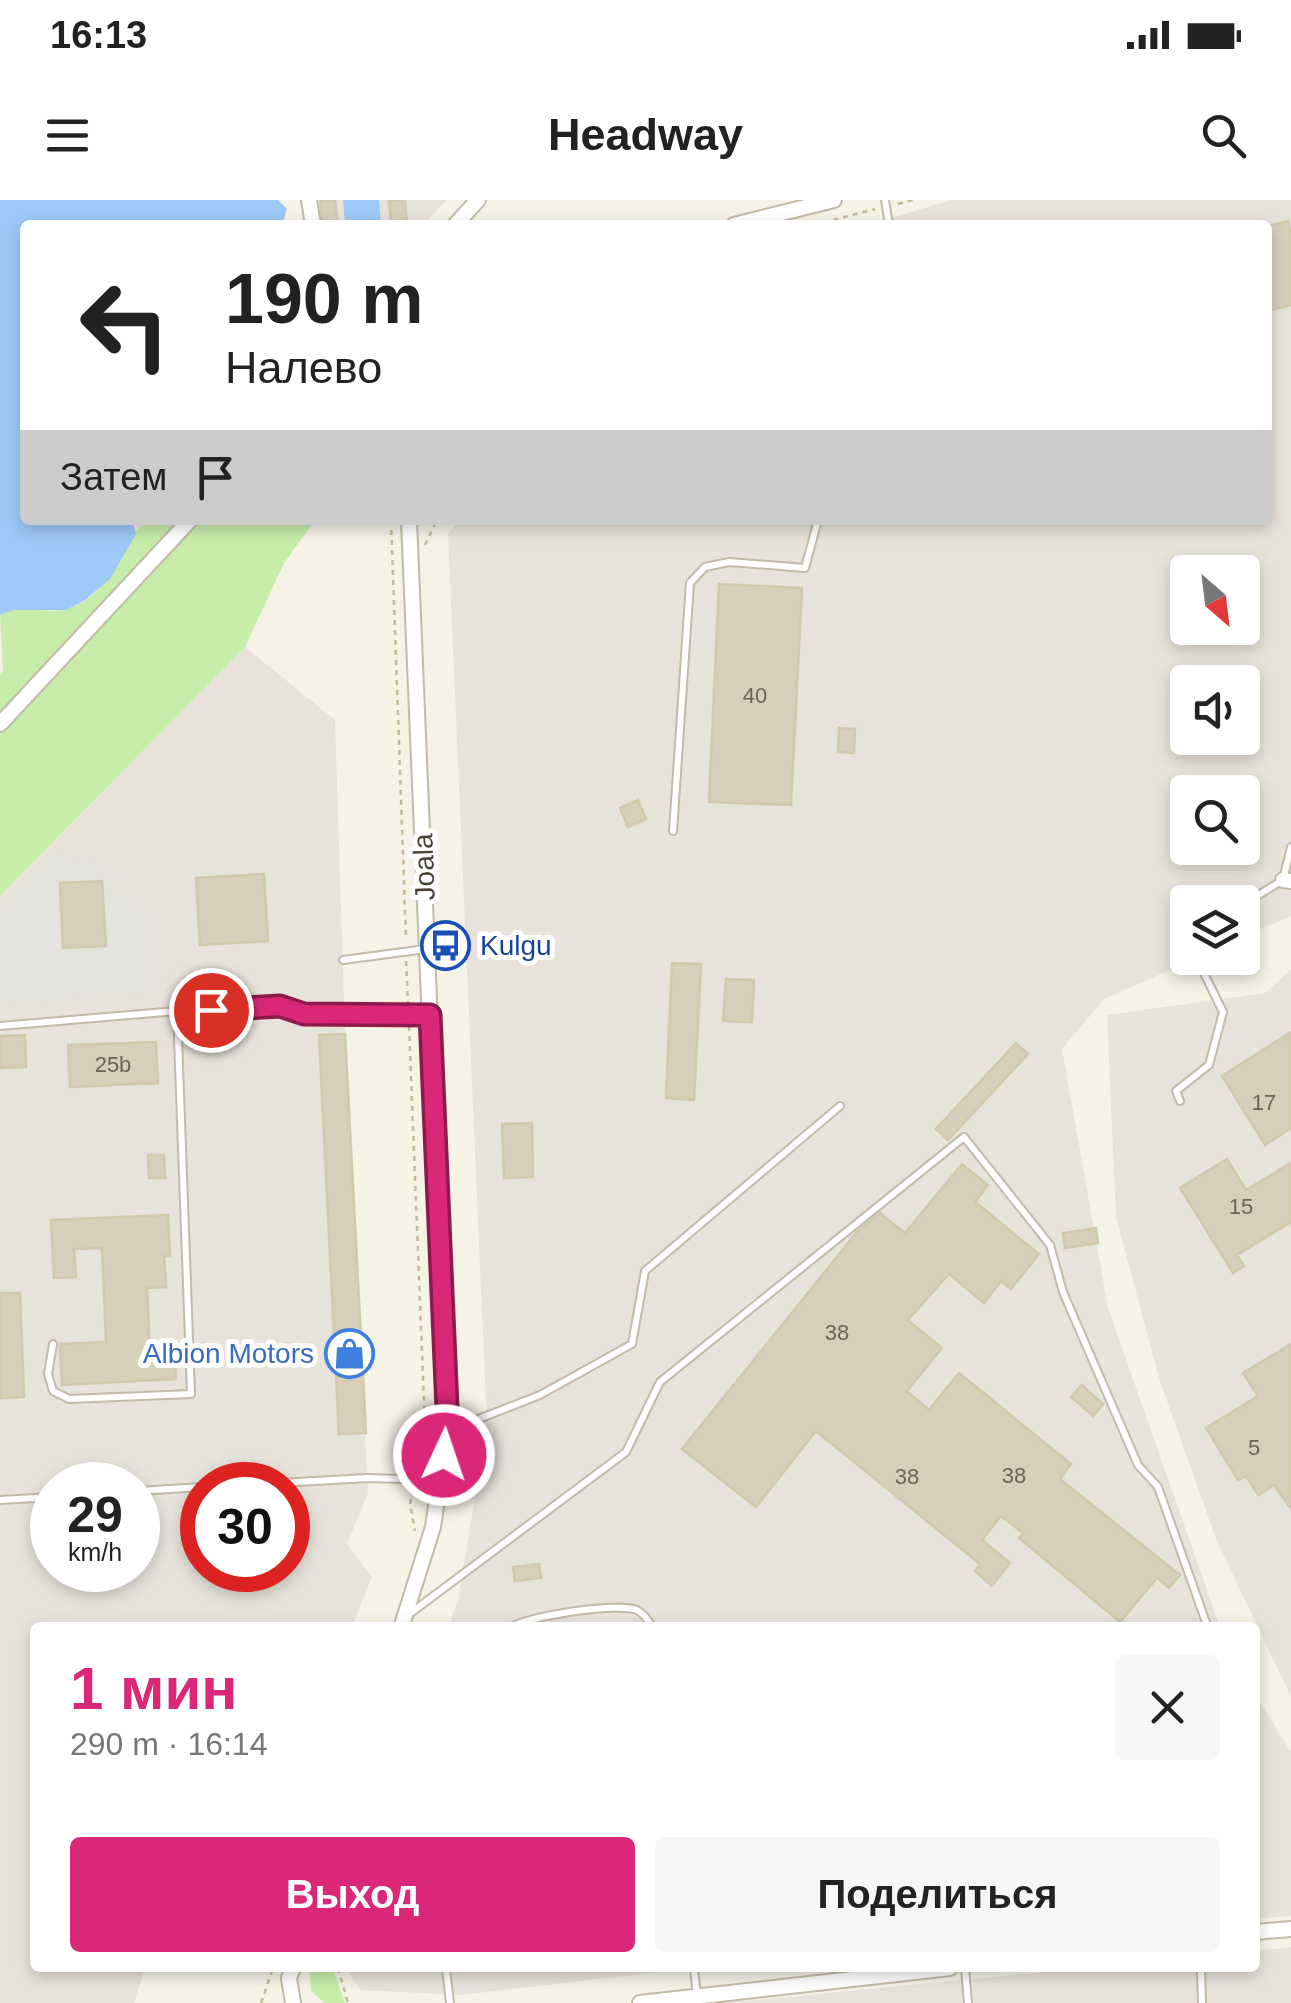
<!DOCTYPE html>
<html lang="ru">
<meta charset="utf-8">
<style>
body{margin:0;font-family:Helvetica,sans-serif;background:#f6f6f6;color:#222;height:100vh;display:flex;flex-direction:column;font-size:38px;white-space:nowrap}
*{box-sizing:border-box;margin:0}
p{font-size:32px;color:#767676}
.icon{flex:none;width:55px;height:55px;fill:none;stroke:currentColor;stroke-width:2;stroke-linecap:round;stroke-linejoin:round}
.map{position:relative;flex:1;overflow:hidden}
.sheet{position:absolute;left:30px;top:1422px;width:1230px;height:350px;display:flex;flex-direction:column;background:#fff;border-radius:10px;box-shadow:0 5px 15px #0003}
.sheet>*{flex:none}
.guide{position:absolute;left:20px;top:20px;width:1252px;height:305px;border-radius:10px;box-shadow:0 5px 15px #0003;background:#fff;color:#222;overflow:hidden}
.needle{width:65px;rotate:152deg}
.tools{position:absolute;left:1170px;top:355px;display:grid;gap:20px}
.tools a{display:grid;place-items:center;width:90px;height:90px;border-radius:10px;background:#fff;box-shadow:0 5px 15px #0003;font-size:50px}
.speed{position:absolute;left:30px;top:1262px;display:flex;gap:20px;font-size:50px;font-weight:700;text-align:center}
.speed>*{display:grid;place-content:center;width:130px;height:130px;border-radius:50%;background:#fff;box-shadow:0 5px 15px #0003;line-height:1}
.speed small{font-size:25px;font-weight:400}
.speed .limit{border:15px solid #d22;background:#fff;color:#111}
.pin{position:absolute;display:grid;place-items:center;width:85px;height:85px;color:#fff;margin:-42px;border:5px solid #fff;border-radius:50%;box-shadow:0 2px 10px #0007}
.me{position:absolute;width:110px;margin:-55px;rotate:3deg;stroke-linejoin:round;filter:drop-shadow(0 0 8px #0008)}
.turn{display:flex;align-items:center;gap:35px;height:210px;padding:0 40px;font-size:45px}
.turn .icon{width:130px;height:130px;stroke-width:2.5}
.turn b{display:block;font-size:70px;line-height:85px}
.then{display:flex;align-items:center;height:95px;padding:0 40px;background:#0003;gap:20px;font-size:38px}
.round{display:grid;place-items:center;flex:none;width:105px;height:105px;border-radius:10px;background:#f6f6f6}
.overview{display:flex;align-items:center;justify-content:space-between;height:170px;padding:0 40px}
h1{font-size:60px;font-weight:800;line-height:75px;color:#db2777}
.cta{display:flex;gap:20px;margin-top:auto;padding:20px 40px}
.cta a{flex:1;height:115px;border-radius:10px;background:#db2777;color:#fff;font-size:40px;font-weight:800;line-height:115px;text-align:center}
.cta a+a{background:#f6f6f6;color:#222}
.status{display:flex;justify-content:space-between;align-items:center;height:70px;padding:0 50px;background:#fff;direction:ltr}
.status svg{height:28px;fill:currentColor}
header{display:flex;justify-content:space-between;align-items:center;height:130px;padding:0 40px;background:#fff;font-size:45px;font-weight:800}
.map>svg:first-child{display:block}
.industrial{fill:#e7e3db;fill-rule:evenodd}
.green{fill:#c8edaa}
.parking{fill:#e5e3de}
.water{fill:#9cc9f8}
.building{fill:#d8cfba;stroke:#d3c8ac;stroke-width:2.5}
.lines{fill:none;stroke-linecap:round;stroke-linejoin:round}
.service-casing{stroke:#c1bba7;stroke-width:10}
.minor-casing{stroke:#c1bba7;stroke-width:18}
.path{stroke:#c5b997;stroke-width:2.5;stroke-dasharray:5 5;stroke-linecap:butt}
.service{stroke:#fff;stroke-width:6}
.minor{stroke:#fff;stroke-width:14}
.route-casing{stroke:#8e194d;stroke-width:25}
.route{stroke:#db2777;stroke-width:18}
.labels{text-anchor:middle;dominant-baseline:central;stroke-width:10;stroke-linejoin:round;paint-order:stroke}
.number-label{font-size:22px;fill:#6c6556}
.street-label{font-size:28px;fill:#484234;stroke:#fff}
.transit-label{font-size:28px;fill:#164399;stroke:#fff;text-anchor:start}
.shop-label{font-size:28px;fill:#366cbe;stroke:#fff;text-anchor:end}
</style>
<div class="status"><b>16:13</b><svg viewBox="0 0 49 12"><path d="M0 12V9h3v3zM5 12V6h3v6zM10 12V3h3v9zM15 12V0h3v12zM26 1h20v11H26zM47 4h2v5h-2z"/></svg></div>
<header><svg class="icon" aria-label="menu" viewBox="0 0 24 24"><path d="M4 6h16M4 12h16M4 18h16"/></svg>Headway<svg class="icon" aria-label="search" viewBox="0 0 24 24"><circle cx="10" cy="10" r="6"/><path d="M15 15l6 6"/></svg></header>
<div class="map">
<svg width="1291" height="1803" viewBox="0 0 1291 1803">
<rect width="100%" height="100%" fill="#f5f2e6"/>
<!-- industrial -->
<path class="industrial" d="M 319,0 L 447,0 L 423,25 L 322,25 Z
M 952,0 L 1291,0 L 1291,716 L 1243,737 L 1242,702 L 1188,702 L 1188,758 L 1197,758 L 1104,799 L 1062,849 L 1108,1108 L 1220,1427 L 449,1427 L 458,1399 L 487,1226 L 448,334 L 460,320 L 1268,320 L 1268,25 L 866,25 ZM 1188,372 L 1242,372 L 1242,428 L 1188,428 ZM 1188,482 L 1242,482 L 1242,538 L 1188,538 ZM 1188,592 L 1242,592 L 1242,648 L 1188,648 Z
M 245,447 L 335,520 L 345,834 L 368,1293 L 347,1344 L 372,1377 L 352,1427 L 35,1428 L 35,1768 L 145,1768 L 134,1803 L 0,1803 L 0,696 ZM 52,1285 L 138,1285 L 138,1370 L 52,1370 ZM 202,1285 L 288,1285 L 288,1370 L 202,1370 Z
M 1291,769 L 1291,1497 L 1216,1339 L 1159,1178 L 1116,1017 L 1107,815 L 1265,793 Z
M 1255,1494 L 1291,1552 L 1291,1716 L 1255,1719 Z
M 1291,1747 L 1291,1803 L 725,1803 L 1085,1768 L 1255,1768 L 1255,1751 Z
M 346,1768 L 693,1768 L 461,1795 L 360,1790 Z"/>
<!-- green -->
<path class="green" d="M 146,320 L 315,320 L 284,363 L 245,447 L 0,696 L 0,474 L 3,471 L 0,415 C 5,414 10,411 15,410 C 32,407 53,414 70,408 C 112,394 119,347 146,320 Z
M 309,1768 L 333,1768 L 345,1803 L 324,1803 L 311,1791 Z"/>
<!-- parking -->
<path class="parking" d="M 56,649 L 107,670 L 146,716 L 153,795 L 0,803 L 0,707 Z"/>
<!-- water -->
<path class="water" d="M 0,0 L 278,0 L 287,9 L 282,25 L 25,25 L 25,320 L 125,320 L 134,326 L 136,334 L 110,379 L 84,401 L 66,410 L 14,410 L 0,415 Z
M 343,0 L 379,0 L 381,25 L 345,25 Z"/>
<!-- building -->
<path class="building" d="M 320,0 L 335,0 L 338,25 L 323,25 Z
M 389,0 L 405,0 L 407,25 L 391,25 Z
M 1288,21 L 1291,35 L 1291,105 L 1268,111 L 1268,26 Z
M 719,384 L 802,388 L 791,605 L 709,602 Z
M 839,528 L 855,529 L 854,553 L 838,552 Z
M 638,600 L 646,619 L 628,627 L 620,608 Z
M 264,674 L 268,741 L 200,745 L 196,678 Z
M 102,681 L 106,746 L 63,748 L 60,683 Z
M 672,763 L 701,764 L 694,900 L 666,898 Z
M 726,779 L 754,780 L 752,822 L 723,821 Z
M 1291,832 L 1291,928 L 1265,945 L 1222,876 Z
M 345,834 L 366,1233 L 339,1234 L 319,835 Z
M 25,835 L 26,867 L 0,868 L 0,836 Z
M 156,842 L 158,883 L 70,887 L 68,845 Z
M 1016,843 L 1028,854 L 948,940 L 936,929 Z
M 532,923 L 533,977 L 504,978 L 502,924 Z
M 148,955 L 164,955 L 165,978 L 149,978 Z
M 1227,959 L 1246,990 L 1291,963 L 1291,1022 L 1237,1055 L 1244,1066 L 1233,1073 L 1180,988 Z
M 962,964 L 988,985 L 975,1002 L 1039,1054 L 1011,1089 L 1001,1081 L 984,1103 L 949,1074 L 908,1120 L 942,1148 L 907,1191 L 929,1210 L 959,1173 L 1071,1264 L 1060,1279 L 1180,1375 L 1169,1388 L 1157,1378 L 1120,1422 L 1019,1338 L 1023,1333 L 1001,1316 L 982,1340 L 1010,1363 L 992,1386 L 975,1371 L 980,1364 L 816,1231 L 756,1307 L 682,1249 L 857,1032 L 880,1013 L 905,1033 Z
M 168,1015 L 170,1056 L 164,1056 L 166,1087 L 147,1088 L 150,1151 L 174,1150 L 176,1179 L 62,1185 L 60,1144 L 106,1142 L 102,1048 L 74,1049 L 76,1077 L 54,1078 L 51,1020 Z
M 1096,1028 L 1098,1043 L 1065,1048 L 1063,1033 Z
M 0,1093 L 20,1093 L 24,1197 L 0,1198 Z
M 1291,1144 L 1291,1309 L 1274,1285 L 1258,1295 L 1246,1276 L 1238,1280 L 1206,1228 L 1258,1196 L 1243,1173 Z
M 1082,1185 L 1103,1204 L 1093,1216 L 1071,1197 Z
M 539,1364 L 541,1378 L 515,1381 L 513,1367 Z"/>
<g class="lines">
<defs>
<path id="service" d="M 885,0 L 889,25
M 673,631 L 690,383 L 705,367 L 729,362 L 805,368 L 818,320
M 1242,705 L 1283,680 L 1291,647
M 343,760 L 426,749
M 0,826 L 177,811
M 1180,901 L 1176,891 L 1209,865 L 1223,812 L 1201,767 L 1203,758
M 53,1144 L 48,1174 L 53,1191 L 69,1199 L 191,1194 L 177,811 L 279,806 L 304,813 L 429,815
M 448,1231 L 540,1195 L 632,1144 L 645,1071 L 840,906
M 244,1285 L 367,1278 L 437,1280
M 138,1291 L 202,1287
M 0,1300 L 52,1297
M 408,1415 L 626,1252 L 660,1182 L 964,937 L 1050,1045 L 1063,1092 L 1138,1265 L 1158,1287 L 1208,1428
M 510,1428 C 525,1416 620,1402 637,1410 C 644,1414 649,1421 653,1428
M 446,1768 L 450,1803
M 694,1768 L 697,1796
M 965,1768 L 968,1803
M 1201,1768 L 1202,1803"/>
<path id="minor" d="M 309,0 L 313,25
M 455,25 L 478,0
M 734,25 L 834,0
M 0,524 L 190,320
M 1283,680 L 1291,681
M 401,1428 L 433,1327 L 447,1231 L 409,320
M 1255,1732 L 1291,1729
M 293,1768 L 289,1778 L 293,1803
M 640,1803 L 950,1768"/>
</defs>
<!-- service casing -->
<use href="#service" class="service-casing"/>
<!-- minor casing -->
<use href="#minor" class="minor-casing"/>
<!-- path -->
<path class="path" d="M 898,4 L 913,0
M 814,25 L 875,9
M 391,320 L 406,738
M 425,345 L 437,320
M 406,761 L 408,803
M 409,826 L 425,1227 L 417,1267
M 413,1289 L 410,1304 L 415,1331
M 338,1768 L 348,1803
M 261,1803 L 273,1768"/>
<!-- service -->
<use href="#service" class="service"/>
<!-- minor -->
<use href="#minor" class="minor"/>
</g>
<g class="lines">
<defs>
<path id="route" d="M 211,810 L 280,806 L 304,814 L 430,815 L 448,1231 L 444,1255"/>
</defs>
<!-- route casing -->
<use href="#route" class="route-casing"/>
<!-- route -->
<use href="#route" class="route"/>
</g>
<!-- icons -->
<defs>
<symbol id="bus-ring" viewBox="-11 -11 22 22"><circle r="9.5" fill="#fff" stroke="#1a4fb4" stroke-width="1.5"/><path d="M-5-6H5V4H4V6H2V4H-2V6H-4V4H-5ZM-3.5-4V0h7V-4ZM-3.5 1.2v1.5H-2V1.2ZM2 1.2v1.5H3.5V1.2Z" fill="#1a4fb4"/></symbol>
<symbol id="shop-ring" viewBox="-11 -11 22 22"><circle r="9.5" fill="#fff" stroke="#3f7fe0" stroke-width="1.5"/><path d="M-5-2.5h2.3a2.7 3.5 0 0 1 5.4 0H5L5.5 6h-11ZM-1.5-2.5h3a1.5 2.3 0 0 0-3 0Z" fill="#3f7fe0"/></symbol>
</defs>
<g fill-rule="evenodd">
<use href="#bus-ring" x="418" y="718" width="55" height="55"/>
<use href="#shop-ring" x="322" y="1126" width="55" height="55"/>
</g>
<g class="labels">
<!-- number labels -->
<g class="number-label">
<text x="755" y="495">40</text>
<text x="113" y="864">25b</text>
<text x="1264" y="902">17</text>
<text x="1241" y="1006">15</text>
<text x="837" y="1132">38</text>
<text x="1254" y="1247">5</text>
<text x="1014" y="1275">38</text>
<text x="907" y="1276">38</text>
</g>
<!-- street labels -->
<g class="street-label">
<text transform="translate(424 667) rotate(-92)">Joala</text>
</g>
<!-- transit labels -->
<g class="transit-label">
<text x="480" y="745">Kulgu</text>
</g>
<!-- shop labels -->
<g class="shop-label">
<text x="314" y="1153">Albion Motors</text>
</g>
</g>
</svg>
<div class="tools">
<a><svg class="needle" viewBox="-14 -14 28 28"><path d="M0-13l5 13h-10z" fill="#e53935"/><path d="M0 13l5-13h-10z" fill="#767676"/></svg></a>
<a><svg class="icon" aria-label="sound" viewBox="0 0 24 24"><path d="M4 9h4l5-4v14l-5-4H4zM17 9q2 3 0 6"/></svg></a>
<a><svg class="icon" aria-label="search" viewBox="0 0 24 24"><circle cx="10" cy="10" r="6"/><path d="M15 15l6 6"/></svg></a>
<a><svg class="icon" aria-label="layers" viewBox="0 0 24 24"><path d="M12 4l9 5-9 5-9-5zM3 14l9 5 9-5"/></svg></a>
</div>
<div class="speed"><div>29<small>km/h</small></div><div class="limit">30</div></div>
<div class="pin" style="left:211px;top:810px;background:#d93025"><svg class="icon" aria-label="arrive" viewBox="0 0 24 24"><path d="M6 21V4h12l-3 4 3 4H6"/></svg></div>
<svg class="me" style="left:444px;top:1255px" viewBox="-20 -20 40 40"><circle r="17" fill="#db2777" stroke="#fff" stroke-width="3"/><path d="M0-11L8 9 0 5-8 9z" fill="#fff"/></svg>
<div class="guide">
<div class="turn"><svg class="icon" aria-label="left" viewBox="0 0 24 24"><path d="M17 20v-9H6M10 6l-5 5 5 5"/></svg><div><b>190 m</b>Налево</div></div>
<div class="then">Затем<svg class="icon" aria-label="arrive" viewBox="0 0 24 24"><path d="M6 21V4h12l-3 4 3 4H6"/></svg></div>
</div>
<section class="sheet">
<div class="overview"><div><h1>1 мин</h1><p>290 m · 16:14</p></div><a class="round"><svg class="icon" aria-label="close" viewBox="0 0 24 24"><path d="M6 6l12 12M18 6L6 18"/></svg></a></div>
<div class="cta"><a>Выход</a><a>Поделиться</a></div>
</section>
</div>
